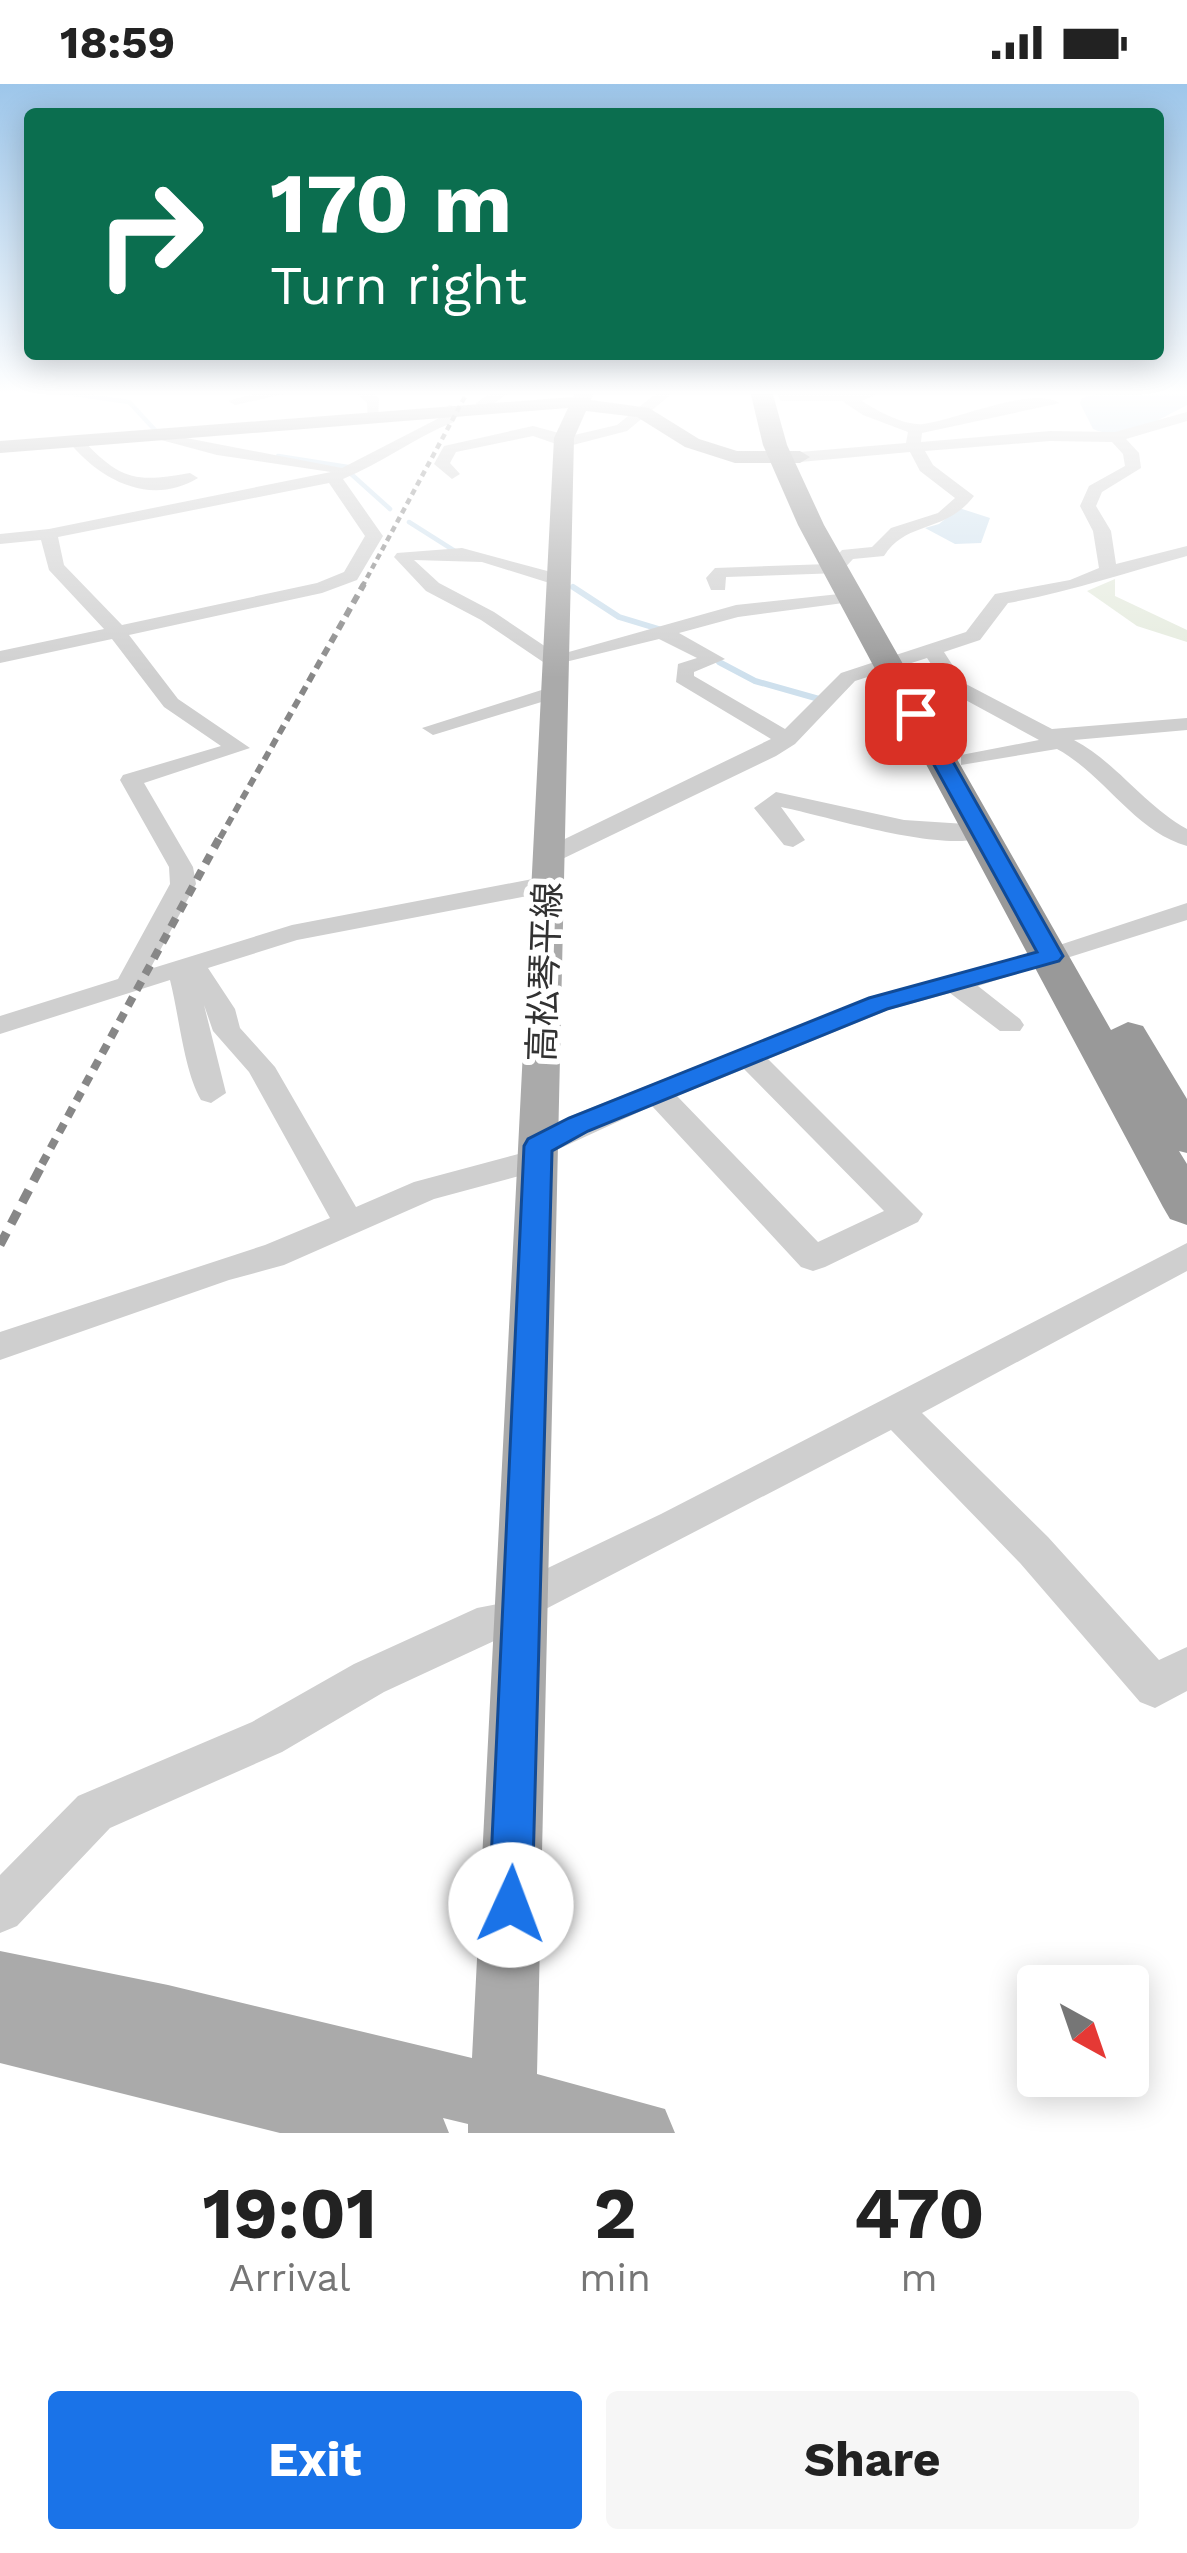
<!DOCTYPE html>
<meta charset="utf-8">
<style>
body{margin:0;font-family:"Work Sans","Noto Sans JP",sans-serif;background:#f6f6f6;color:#222;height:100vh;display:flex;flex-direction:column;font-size:45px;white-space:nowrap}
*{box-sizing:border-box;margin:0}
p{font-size:39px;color:#767676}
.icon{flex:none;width:66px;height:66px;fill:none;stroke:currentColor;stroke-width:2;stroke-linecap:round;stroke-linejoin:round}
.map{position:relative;height:2049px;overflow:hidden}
.drawer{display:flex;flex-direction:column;background:#fff;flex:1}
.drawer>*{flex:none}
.guide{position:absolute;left:24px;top:24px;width:1140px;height:252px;border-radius:12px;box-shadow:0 6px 30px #0003;background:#0b6e4f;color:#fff;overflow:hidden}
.needle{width:78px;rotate:140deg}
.controls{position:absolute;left:1017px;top:1881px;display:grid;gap:24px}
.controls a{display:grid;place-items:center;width:132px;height:132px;border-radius:12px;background:#fff;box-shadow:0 6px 30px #0003;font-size:60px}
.pin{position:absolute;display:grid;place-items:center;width:102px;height:102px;color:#fff;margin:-51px;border-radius:24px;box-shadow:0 6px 18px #0006}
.me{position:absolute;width:132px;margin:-66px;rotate:2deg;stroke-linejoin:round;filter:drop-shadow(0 0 9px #0008)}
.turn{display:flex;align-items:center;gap:42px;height:252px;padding:0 48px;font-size:54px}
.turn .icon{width:156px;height:156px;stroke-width:2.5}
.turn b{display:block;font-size:84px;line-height:102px}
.eta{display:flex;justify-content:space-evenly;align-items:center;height:204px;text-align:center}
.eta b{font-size:72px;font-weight:700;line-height:84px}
.primary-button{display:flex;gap:24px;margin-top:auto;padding:24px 48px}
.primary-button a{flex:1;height:138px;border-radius:12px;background:#1a73e8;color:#fff;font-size:48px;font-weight:700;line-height:138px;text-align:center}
.primary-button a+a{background:#f6f6f6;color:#222}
.status{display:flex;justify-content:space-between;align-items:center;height:84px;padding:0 60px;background:#fff;direction:ltr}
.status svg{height:33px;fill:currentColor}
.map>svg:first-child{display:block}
.green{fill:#e5ebde}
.water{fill:#cee0ed}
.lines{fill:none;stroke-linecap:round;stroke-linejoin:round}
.stream-far1{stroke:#cee0ed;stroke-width:4.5}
.stream{stroke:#cee0ed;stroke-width:6}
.minor{fill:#cfcfcf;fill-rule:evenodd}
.major{fill:#aaa;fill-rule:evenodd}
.highway{fill:#999;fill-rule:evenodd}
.rail-far3{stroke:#878787;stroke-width:4.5;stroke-dasharray:6 4.5;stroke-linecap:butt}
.rail-far2{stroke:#878787;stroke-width:6;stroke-dasharray:9 6;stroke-linecap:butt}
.rail-far1{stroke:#878787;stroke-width:8;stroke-dasharray:10 8;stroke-linecap:butt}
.rail{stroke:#878787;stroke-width:9;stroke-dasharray:14 10;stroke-linecap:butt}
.route{fill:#1a73e8;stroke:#114b97;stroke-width:3}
.labels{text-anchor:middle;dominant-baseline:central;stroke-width:12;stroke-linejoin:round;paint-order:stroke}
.street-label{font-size:36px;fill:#323232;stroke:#fff}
</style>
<div class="status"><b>18:59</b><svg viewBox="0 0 49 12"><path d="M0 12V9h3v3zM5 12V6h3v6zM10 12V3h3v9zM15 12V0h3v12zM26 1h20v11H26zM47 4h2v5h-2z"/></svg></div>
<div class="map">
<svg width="1187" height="2049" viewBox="0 0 1187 2049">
<rect width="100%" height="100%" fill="#fff"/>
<!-- green -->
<path class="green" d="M 1115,495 L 1115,512 L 1187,546 L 1187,558 L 1137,542 L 1087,507 Z"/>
<!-- water -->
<path class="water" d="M 1187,307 L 1187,321 C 1159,335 1125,359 1093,345 L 1080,319 L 1082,314 L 1103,308 Z
M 959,424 L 990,434 L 981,459 L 955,460 L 925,444 L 939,440 Z"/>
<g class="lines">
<!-- stream-far1 -->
<path class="stream-far1" d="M 52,307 L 129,318 L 155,346
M 278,372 L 348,383
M 350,389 L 390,425
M 409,438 L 458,469"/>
<!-- stream -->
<path class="stream" d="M 573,503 L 619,533 L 662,546
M 719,578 L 755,597 L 819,615"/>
<!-- minor -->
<path class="minor" d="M 264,307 L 296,307 L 235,321 L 228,317 Z
M 355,307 L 371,307 L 379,315 L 378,335 L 368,335 L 367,319 Z
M 494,307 L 511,307 L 486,325 L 476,325 L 476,319 Z
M 659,307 L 675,307 L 627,347 L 565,363 L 533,352 L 456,368 L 450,379 L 460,390 L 452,395 L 434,380 L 444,362 L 533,342 L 570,352 L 617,341 Z
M 884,307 L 862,317 C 877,327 905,342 923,340 C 958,336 1029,302 1060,319 L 922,349 L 921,358 L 1050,347 L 1115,348 L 1187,328 L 1187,337 L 1126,355 L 1139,369 L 1141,384 L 1102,408 L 1096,422 L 1111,447 L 1116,480 L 1187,462 L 1187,472 C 1127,488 1070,508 1008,519 L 980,556 L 944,568 L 964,599 L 1052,645 L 1187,634 L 1187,646 L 1074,656 C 1117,679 1145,722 1187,745 L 1187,762 C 1134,747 1105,691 1057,665 L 961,681 L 961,671 L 1039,656 L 949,607 L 927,574 L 855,597 L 795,660 L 776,672 L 558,777 L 540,777 L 540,767 L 771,655 L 676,598 L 678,580 L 697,574 L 659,555 L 549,582 L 481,536 L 426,507 L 394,473 L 397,469 L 462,464 L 566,492 L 568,496 L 559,502 L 482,478 L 414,476 L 439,499 L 494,528 L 558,571 L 736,521 L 858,508 L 858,516 L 851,518 L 738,533 L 679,549 L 725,575 L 694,588 L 694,592 L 785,645 L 841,589 L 966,548 L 995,510 L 1070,496 L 1099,484 L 1093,447 L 1080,422 L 1089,402 L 1125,382 L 1123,370 L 1112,358 L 1050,357 L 925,367 L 933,381 L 974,412 C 945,450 907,436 884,472 L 853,475 L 840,489 L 726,493 L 725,506 L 711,506 L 706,494 L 715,484 L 829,480 L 842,466 L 872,463 L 891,444 L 938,429 L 955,414 L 920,387 L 910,368 L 800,378 L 792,373 L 800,368 L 906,359 L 908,348 L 863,331 L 842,317 L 781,317 L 776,310 Z
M 449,321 L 461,324 L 454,338 C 415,353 382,379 343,395 L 383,452 L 357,496 L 322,509 L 129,551 L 178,615 L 250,664 L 144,699 L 193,783 L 196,800 L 150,885 L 292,841 L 548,792 L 561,800 L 548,808 L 297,856 L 208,884 L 235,925 L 240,944 L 275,983 L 356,1123 L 414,1098 L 526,1068 L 523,1062 L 527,1054 L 568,1033 L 868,914 L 1023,873 L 1187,819 L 1187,836 L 978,902 L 1020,935 L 1024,941 L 1020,947 L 1000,947 L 950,909 L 888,926 L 768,975 L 923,1130 L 918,1138 L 825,1183 L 813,1187 L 801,1183 L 652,1022 L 550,1069 L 554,1076 L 549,1084 L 434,1115 L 284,1181 L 229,1196 L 0,1276 L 0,1248 L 265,1161 L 330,1134 L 249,988 L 213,947 L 204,921 L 226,1009 L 211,1019 L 201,1016 C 184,987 179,931 170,896 L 0,950 L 0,932 L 118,895 L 170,800 L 169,783 L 120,696 L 123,691 L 221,662 L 164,623 L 112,555 L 0,579 L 0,567 L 104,545 L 49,486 L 41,456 L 0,460 L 0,450 L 49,445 L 331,388 L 217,371 L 150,353 L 150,347 L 342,384 L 443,332 ZM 329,399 L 365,452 L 344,488 L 317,499 L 122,541 L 64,481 L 58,453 ZM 744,985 L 884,1127 L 818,1158 L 677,1012 Z
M 71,354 L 81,354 C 120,396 135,399 190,389 L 198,394 C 150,423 100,396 68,357 Z
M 554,602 L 561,604 L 561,612 L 433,651 L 422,644 Z
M 776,708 L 904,736 L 981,741 L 993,748 C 961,776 824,731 781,723 L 805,756 L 793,763 L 784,761 L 754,724 Z
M 1187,1159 L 1187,1187 L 922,1329 L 1048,1453 L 1159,1576 L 1187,1563 L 1187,1607 L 1155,1624 L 1140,1618 L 1020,1479 L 891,1346 L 538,1529 L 542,1538 L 536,1552 L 521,1557 L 494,1557 L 384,1608 L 282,1668 L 110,1744 L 17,1842 L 0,1849 L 0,1791 L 78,1712 L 252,1638 L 354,1580 L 477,1524 L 503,1519 L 508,1503 L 661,1430 Z"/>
<!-- major -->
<path class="major" d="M 576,307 L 594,307 L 591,316 L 649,324 L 699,355 L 737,367 L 800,367 L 810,373 L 800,379 L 735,379 L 685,363 L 637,333 L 586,327 L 574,354 L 537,1990 L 665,2025 L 675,2049 L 468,2049 L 468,2040 L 443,2034 L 449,2049 L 280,2049 L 0,1979 L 0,1867 L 168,1901 L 472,1974 L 554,354 L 568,324 L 0,369 L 0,357 L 573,313 Z"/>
<!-- highway -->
<path class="highway" d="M 750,307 L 772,307 L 787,361 L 824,441 L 1111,946 L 1128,938 L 1143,942 L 1187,1015 L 1187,1069 L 1179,1067 L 1187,1080 L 1187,1141 L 1170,1135 L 1163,1123 L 798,441 L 763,361 Z"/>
<!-- rail-far3 -->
<path class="rail-far3" d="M 362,503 L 468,307"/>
<!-- rail-far2 -->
<path class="rail-far2" d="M 220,754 L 364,500"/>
<!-- rail-far1 -->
<path class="rail-far1" d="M 42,1080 L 221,751"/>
<!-- rail -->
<path class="rail" d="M 0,1161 L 44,1077"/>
</g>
<!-- sky -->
<linearGradient id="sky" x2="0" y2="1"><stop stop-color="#9dc6ea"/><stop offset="0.52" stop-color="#fff"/><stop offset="1" stop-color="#fff" stop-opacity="0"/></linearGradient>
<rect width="1187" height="594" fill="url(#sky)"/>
<!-- route -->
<path class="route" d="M 916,624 L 926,630 L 1063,872 L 1059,877 L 887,925 L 588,1047 L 552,1067 L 532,1821 L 526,1836 L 511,1843 L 495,1836 L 489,1821 L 524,1062 L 528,1055 L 569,1034 L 869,914 L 1037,868 L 906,630 Z"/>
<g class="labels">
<!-- street labels -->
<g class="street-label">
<text transform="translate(545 888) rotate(-88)">高松琴平線</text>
</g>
</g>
</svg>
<div class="controls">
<a><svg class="needle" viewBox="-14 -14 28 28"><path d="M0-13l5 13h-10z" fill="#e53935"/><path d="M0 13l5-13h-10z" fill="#767676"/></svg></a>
</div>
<div class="pin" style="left:916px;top:630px;background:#d93025"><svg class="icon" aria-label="arrive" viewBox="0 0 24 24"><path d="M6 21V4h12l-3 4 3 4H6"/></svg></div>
<svg class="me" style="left:511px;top:1821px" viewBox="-20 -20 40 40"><circle r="19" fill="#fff"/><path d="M0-13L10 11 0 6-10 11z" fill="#1a73e8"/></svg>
<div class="guide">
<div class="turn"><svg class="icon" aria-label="right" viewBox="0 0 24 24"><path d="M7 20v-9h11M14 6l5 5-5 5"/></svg><div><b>170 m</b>Turn right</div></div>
</div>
</div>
<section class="drawer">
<div class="eta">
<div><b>19:01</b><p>Arrival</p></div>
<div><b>2</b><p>min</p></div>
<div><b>470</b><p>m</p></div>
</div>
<div class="primary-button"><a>Exit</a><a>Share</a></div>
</section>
